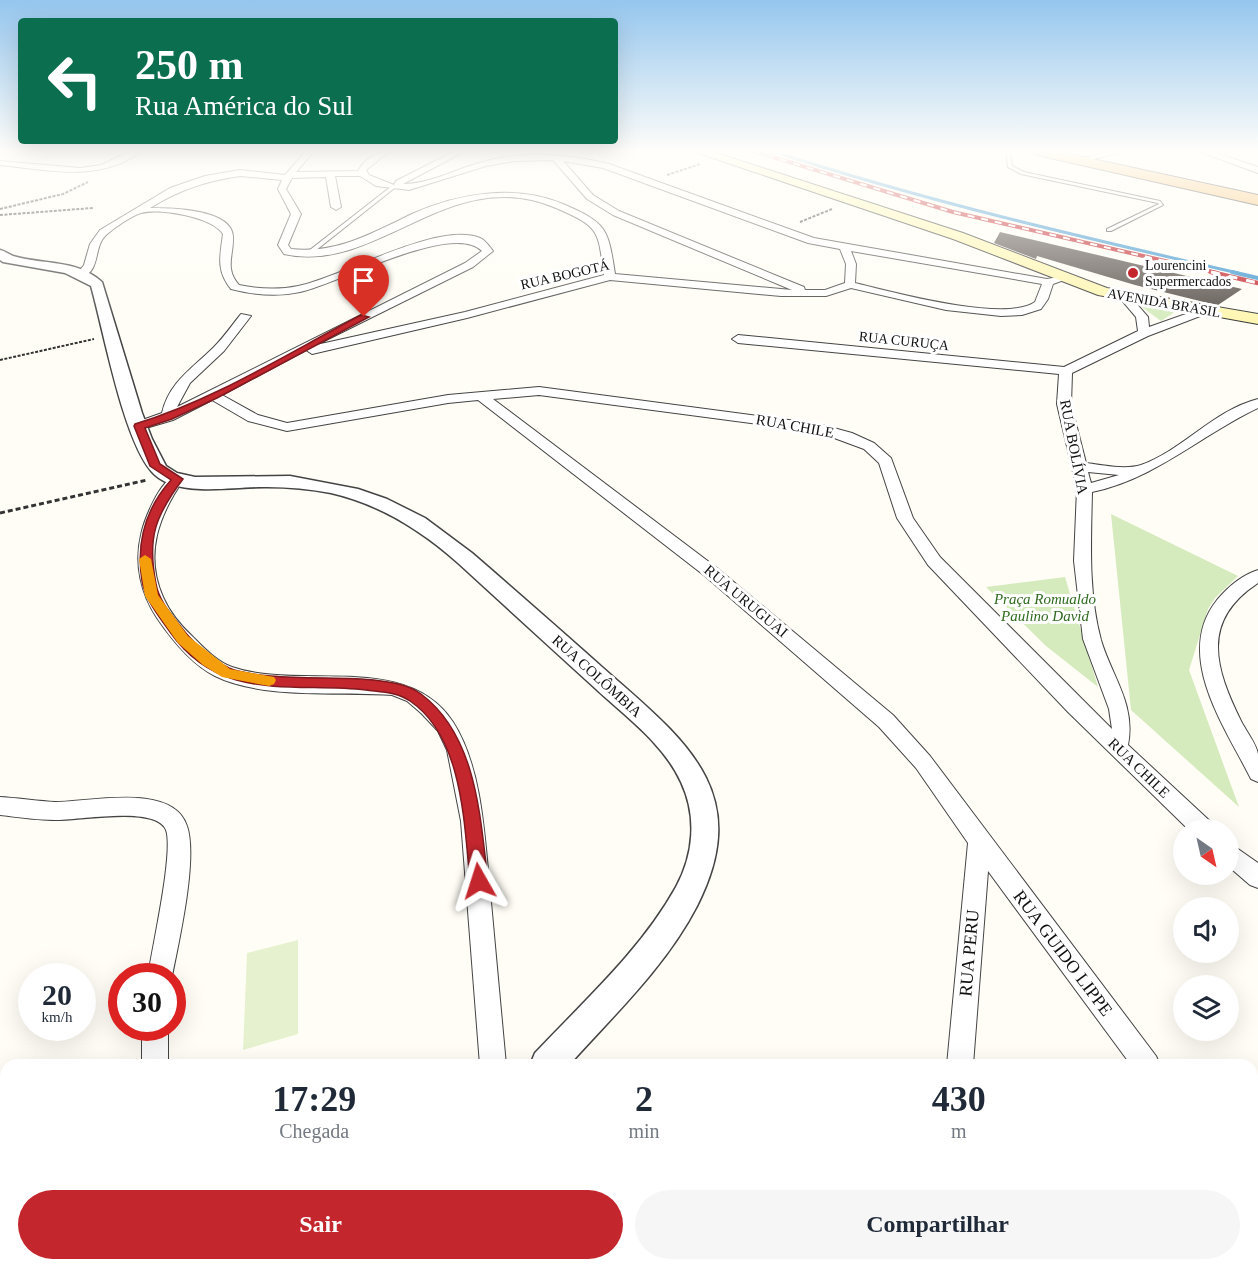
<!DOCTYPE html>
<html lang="pt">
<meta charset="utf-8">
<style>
body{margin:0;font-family:"Times New Roman",serif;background:#f6f6f7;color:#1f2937;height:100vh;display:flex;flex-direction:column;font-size:22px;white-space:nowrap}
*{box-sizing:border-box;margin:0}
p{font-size:20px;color:#747a83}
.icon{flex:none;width:33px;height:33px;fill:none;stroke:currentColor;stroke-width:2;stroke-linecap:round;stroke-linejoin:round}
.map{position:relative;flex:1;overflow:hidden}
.details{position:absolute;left:0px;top:1059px;width:1258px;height:212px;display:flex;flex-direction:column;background:#fff;border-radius:18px 18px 0 0;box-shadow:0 6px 24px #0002}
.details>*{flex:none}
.banner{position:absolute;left:18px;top:18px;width:600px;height:126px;border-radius:6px;box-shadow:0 6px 24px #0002;background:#0b6e4f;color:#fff;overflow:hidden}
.needle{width:39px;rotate:146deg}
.buttons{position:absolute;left:1173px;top:819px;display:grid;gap:12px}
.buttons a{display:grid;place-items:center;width:66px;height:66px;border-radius:50%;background:#fff;box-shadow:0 6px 24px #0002;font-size:30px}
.speed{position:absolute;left:18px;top:963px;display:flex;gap:12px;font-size:30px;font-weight:700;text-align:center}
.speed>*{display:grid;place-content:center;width:78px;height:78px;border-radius:50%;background:#fff;box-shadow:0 6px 24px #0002;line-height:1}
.speed small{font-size:15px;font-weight:400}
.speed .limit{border:9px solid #d22;background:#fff;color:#111}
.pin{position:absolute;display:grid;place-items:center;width:51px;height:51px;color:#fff;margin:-62px -26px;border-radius:50% 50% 50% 0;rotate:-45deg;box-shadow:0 0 6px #0007}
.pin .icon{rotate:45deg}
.me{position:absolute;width:66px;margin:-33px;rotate:354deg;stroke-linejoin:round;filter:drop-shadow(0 0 4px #0008)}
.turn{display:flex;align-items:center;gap:21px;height:126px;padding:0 18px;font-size:27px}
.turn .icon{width:78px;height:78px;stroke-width:2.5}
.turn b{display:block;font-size:42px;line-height:51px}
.eta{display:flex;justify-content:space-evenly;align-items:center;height:102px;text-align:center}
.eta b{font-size:36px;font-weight:700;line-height:42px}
.action{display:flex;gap:12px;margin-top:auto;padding:12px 18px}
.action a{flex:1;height:69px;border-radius:36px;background:#c4262e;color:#fff;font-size:24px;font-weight:700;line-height:69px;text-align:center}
.action a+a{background:#f6f6f7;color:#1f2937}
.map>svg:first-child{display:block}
.green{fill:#d5ebbd}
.pitch{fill:#e6f2cf}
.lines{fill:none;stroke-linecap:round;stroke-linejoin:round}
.stream-far1{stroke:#3f96cf;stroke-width:3}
.stream{stroke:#3f96cf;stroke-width:4}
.building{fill:#5a524d}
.service-casing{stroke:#444;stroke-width:2}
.minor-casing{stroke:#444;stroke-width:2}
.tertiary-casing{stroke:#444;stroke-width:3}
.secondary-casing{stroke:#333;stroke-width:2}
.trunk-casing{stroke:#222;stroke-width:2}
.path-far1{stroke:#333;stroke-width:2;stroke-dasharray:3 1.5;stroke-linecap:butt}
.path{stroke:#333;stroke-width:3;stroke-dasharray:5 3;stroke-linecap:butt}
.service{fill:#fff;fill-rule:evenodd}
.minor{fill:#fff;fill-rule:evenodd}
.tertiary{fill:#fff;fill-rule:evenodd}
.secondary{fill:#fff6b0;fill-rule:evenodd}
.trunk{fill:#f7bc64;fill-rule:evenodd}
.rail-far1-casing{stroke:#c4262e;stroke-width:4}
.rail-casing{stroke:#c4262e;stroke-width:4.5}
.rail-far1{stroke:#fff;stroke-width:2;stroke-dasharray:7;stroke-linecap:butt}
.rail{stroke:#fff;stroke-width:3;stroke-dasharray:9;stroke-linecap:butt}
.route{fill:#c4262e;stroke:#7f191e;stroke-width:1.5}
.slow{fill:#f59e0b}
.poi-dot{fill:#c4262e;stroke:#fff;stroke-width:2}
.labels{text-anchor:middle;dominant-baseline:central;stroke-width:6;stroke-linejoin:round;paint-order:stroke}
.far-poi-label{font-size:14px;fill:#111;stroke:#fff;text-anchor:start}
.far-street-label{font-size:14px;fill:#111;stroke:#fff}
.street-label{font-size:15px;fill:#111;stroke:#fff}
.park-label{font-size:15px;font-style:italic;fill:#2f6b1f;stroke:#fff}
.near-street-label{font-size:18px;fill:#111;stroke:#fff}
</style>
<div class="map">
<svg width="1258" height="1270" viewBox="0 0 1258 1270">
<rect width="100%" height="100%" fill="#fffdf5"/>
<!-- green -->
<path class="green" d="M 1153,303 L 1178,310 L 1161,321 L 1139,305 Z
M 1111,514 L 1238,576 L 1215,598 L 1208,609 L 1189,670 L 1239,807 L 1131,710 Z
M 1065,577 L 1098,687 L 1046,646 L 986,587 Z"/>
<!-- pitch -->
<path class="pitch" d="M 298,940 L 298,1034 L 243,1050 L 247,953 Z"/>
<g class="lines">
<!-- stream-far1 -->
<path class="stream-far1" d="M 772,151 C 925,201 1081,237 1238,273"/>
<!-- stream -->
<path class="stream" d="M 1232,272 L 1258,278"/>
</g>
<!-- building -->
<path class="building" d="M 1000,232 L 1242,289 L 1218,305 L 1212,304 L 1135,285 L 1037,256 L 1036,259 L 994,243 Z"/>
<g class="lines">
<defs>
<path id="service" d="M 1006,151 L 1010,151 L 1012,166 L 1024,172 L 1160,201 L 1163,205 L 1111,231 L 1107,231 L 1107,229 L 1159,204 L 1158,203 L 1021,174 L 1008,167 Z
M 393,185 L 397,186 L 310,255 L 306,255 L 306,253 Z"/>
<path id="minor" d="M 131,151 L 142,151 C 100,183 48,170 0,165 L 0,161 L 80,168 L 101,165 Z
M 306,151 L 314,151 L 296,172 L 358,171 C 365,159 376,151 390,151 L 366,170 L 369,175 L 394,185 L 396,181 L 455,151 L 465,151 L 403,184 C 429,184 454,170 479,163 C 522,150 567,154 609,164 L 814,238 L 1047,279 L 1064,276 L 1064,280 L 1053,284 L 1048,299 L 1041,309 L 1022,315 L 1001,316 L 946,310 L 851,288 L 826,296 L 781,296 L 610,280 L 467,318 L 312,354 L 306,350 L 222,395 L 258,415 L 287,423 L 448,395 L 539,387 L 819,424 L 852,433 L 874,443 L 891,458 L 913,518 L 940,557 L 1112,729 L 1109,709 L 1083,639 L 1074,561 L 1077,489 L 1057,404 L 1059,374 L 738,343 L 732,339 L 738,335 L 1064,367 L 1138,331 L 1136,317 L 1119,297 L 1121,295 L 1129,295 L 1148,317 L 1149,327 L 1200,309 L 1208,309 L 1208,313 L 1148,336 L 1072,373 L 1071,404 L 1086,463 C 1102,465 1125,470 1141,465 C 1183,450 1214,410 1258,399 L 1258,408 C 1201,435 1155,479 1092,492 C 1091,540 1088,592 1101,640 C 1112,677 1136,704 1128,745 L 1212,823 L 1215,830 L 1189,830 L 1068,712 L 928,565 L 897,518 L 879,463 L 864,449 L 818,432 L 539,395 L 493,399 L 717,568 L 893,715 L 930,756 L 1156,1056 L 1160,1065 L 1131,1065 L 988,871 L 973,1065 L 947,1065 L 968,843 L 916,768 L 879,727 L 705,576 L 478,400 L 448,403 L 287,431 L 248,421 L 212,400 L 173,420 L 139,430 L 134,429 L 134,423 L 162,413 C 169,382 193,368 214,347 C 224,337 232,325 241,314 L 251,316 L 224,351 L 190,383 L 177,407 L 465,263 L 482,251 C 453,221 338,284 300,292 C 277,297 254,295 231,289 C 216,271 220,256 223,234 C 212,217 161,208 141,213 C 131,216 114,228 106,235 C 93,247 101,271 82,277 L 77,274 L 84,265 L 90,244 L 100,230 L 170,188 L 205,176 L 240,170 L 285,175 ZM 553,160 L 587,199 L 613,215 L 792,290 L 615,274 C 608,228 607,223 563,204 C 514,184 459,193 412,214 C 372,233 337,254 291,249 L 288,245 L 301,214 L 286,189 L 292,178 L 326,177 L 331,207 L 336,210 L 341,207 L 335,176 L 360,176 L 376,186 L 409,190 L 486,166 L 514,161 ZM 563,161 L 603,168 L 808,243 L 840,249 L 846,264 L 845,283 L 825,290 L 805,290 L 804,287 L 619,211 L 593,195 ZM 240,176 L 282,180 L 278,189 L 291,214 L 278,245 L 284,254 C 379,275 449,162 556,208 C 600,227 598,230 604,275 L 465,312 L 316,345 L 473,267 L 493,251 C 490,247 485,240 480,238 C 437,221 343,277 298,286 C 279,290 258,289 239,285 C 224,268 234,255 233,236 C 231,209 170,208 150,208 C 179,190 206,181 240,176 ZM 851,251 L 1042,284 L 1035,302 C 1005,323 892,292 855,283 L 856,264 ZM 1088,472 L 1119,475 L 1091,483 Z
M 1110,151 L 1125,151 L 1082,162 L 1078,160 Z
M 1198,151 L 1210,151 L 1258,167 L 1258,173 Z
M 177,475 L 184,479 C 159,515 144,554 163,597 C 170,613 180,625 193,637 C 204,648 217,662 232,667 C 301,691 407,651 453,722 C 484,770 485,846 491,902 C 496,957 501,1011 506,1065 L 480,1065 L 461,821 L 447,750 L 438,731 L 421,713 L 407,701 L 392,695 C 339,691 264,700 215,676 C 191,664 172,640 157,618 C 141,594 134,564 141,535 C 144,520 160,479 177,475 Z
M 1258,570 L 1258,583 C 1200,621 1215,668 1241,721 C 1246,731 1256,743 1258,754 C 1258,763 1258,773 1258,782 L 1251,779 C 1225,727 1173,655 1217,600 C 1228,587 1242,575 1258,570 Z
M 0,797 C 18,798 37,801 55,802 C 89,802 173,782 187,826 C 198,858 179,941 172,976 L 148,976 C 152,948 174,852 166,830 C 156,805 77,821 55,820 C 37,820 18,817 0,815 Z
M 1228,842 L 1258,863 L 1258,888 L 1250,885 L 1228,866 Z
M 142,1028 L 168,1028 L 168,1065 L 142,1065 Z
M 1252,1189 L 1258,1192 L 1258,1226 L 1252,1224 Z
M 158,1264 L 189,1264 L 190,1270 L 158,1270 Z
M 942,1264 L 973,1264 L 974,1270 L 942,1270 Z"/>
<path id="tertiary" d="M 0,250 C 5,251 8,254 13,256 C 43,265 77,259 102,282 L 142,413 L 152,439 L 166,466 L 177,473 L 195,477 L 290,476 L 358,489 L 387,499 L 425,518 L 472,553 C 516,591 559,629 602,667 C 682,738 756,790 697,906 C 666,966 614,1015 569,1065 L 530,1065 L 535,1053 C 584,1001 641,950 676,887 C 694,854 697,816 681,782 C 663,743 626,717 596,689 C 550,647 504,605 458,563 C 421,530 379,504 331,493 C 310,489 289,487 267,487 C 236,486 176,499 152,472 C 123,439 104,332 91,286 L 65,273 L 3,262 L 0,260 Z
M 603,1264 L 695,1264 L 693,1270 L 605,1270 Z
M 887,1264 L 930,1264 L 932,1270 L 889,1270 Z"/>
<path id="secondary" d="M 692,151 L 710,151 L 963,233 L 1107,288 L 1258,314 L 1258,324 L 1098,295 L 953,239 Z"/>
<path id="trunk" d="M 1030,151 L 1056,151 L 1258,195 L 1258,205 L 1037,155 Z"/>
</defs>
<!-- service casing -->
<use href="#service" class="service-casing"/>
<!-- minor casing -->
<use href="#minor" class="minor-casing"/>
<!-- tertiary casing -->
<use href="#tertiary" class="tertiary-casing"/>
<!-- secondary casing -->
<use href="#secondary" class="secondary-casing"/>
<!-- trunk casing -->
<use href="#trunk" class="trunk-casing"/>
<!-- path-far1 -->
<path class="path-far1" d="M 667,175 L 700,164
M 0,209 L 63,194 L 88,182
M 0,215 L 93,208
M 800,222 L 832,209
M 0,360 L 94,339"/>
<!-- path -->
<path class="path" d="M 0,513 L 147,480"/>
<!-- service -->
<use href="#service" class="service"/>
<!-- minor -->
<use href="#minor" class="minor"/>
<!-- tertiary -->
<use href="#tertiary" class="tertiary"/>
<!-- secondary -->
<use href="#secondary" class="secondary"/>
<!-- trunk -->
<use href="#trunk" class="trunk"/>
<defs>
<path id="rail-far1" d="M 753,151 L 953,212 L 1217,273"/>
<path id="rail" d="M 1211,272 L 1258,283"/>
</defs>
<!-- rail-far1 casing -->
<use href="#rail-far1" class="rail-far1-casing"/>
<!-- rail casing -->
<use href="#rail" class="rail-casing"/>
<!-- rail-far1 -->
<use href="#rail-far1" class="rail-far1"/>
<!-- rail -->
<use href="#rail" class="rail"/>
</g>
<!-- sky -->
<linearGradient id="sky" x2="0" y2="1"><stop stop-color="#95c6ee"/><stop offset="0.46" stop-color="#fffefa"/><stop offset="1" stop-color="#fffefa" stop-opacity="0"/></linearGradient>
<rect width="1258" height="329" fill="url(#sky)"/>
<!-- route -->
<path class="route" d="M 361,315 L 369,317 L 217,398 L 172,419 L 145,428 L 160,464 L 183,479 C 155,516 147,538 156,584 C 159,601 171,614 181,627 C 193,643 211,659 229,668 C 258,681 338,676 374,680 C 390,682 408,684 421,694 C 477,736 480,817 488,881 L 485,887 L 479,889 L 473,887 L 470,881 C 464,823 463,737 410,701 C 397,692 381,692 366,690 C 292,682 220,703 170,632 C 158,615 146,601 142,581 C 136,543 145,509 171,480 L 150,466 L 134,426 L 135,424 C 215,400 288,353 361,315 Z"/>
<!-- slow -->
<path class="slow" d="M 145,555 L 151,559 L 158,595 L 188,636 L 230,669 L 274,677 L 276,680 L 274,684 L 269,686 L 222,677 L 203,665 L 178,643 L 145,596 L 139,559 Z"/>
<!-- markers -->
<circle class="poi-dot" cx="1133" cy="273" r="6"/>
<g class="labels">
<!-- far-poi labels -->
<g class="far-poi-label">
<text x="1145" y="265">Lourencini<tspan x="1145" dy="16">Supermercados</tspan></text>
</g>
<!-- far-street labels -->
<g class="far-street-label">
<text transform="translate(565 275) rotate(-13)">RUA BOGOTÁ</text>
<text transform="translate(1164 303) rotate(10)">AVENIDA BRASIL</text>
<text transform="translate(904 341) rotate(6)">RUA CURUÇA</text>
</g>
<!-- street labels -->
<g class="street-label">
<text transform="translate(795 426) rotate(10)">RUA CHILE</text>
<text transform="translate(1074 447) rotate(79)">RUA BOLÍVIA</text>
<text transform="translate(746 601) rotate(40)">RUA URUGUAI</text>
<text transform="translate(597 676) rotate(42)">RUA COLÔMBIA</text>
<text transform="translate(1139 768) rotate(44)">RUA CHILE</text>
</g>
<!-- park labels -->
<g class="park-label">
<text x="1045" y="599">Praça Romualdo<tspan x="1045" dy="17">Paulino David</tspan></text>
</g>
<!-- near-street labels -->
<g class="near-street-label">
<text transform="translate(969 953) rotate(-85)">RUA PERU</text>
<text transform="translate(1063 953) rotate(53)">RUA GUIDO LIPPE</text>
</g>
</g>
</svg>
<div class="buttons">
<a><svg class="needle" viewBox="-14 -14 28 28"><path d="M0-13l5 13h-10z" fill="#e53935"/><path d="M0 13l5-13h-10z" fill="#747a83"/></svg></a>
<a><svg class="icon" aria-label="sound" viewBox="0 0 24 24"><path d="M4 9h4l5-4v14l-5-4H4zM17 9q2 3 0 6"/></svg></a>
<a><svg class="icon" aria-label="layers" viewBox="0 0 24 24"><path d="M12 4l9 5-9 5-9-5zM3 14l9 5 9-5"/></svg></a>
</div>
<div class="speed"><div>20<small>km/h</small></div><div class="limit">30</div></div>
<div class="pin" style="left:364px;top:317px;background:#d93025"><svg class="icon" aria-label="arrive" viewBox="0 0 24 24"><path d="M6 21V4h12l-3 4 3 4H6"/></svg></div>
<svg class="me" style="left:479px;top:881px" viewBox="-20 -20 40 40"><path d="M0-17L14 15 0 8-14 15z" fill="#c4262e" stroke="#fff" stroke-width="4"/></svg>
<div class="banner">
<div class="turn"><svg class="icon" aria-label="left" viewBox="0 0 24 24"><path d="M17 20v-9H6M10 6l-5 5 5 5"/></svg><div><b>250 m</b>Rua América do Sul</div></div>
</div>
<section class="details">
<div class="eta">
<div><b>17:29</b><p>Chegada</p></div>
<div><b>2</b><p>min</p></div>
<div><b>430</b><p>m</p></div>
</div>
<div class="action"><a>Sair</a><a>Compartilhar</a></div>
</section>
</div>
